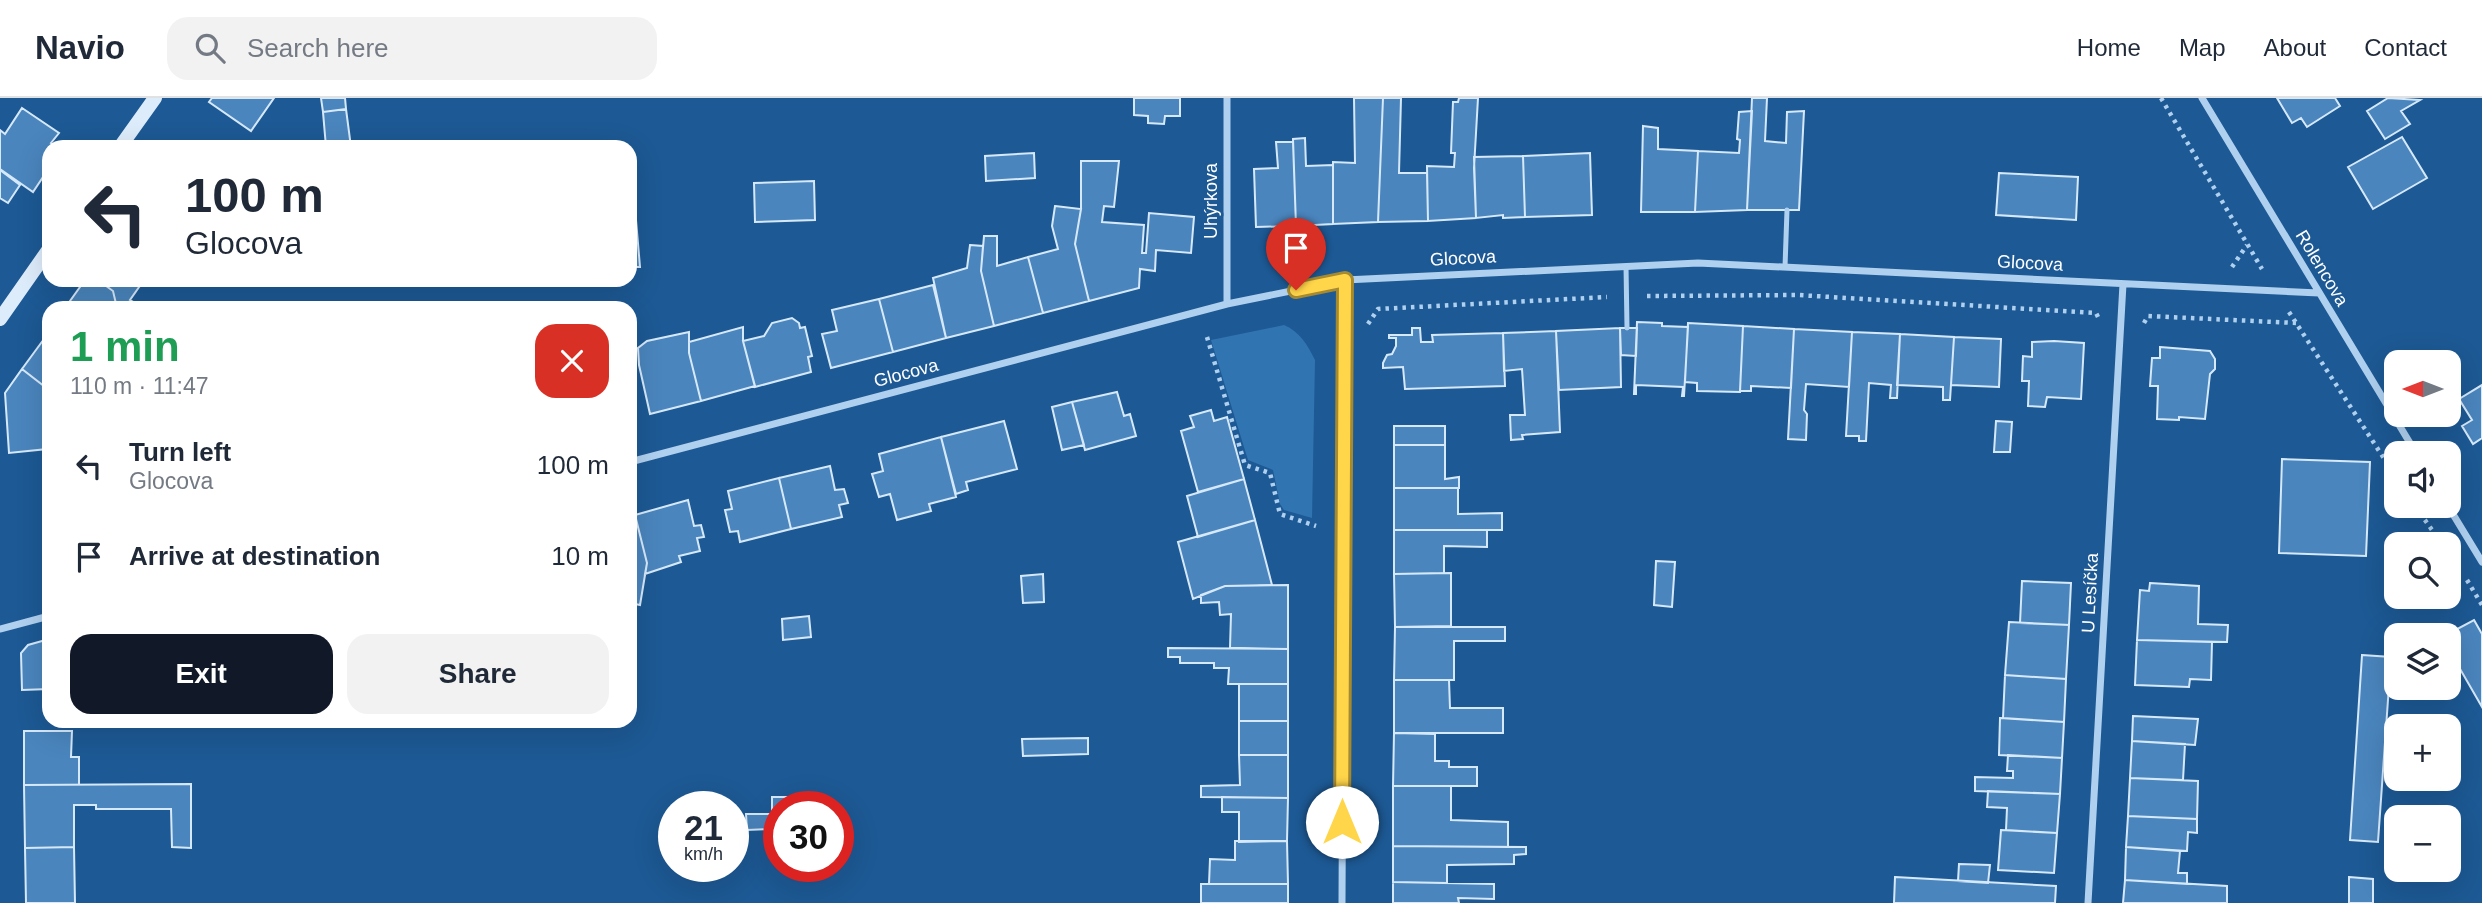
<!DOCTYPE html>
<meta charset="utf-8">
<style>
body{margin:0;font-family:Arial,sans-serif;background:#f2f2f3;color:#1f2937;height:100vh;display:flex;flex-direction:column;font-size:26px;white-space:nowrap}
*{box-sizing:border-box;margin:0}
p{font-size:23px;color:#747a83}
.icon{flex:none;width:38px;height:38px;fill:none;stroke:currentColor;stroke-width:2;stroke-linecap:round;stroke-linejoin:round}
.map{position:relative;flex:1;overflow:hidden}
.panel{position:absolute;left:42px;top:203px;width:595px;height:427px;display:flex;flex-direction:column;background:#fff;border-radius:21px;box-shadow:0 7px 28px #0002}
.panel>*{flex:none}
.guide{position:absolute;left:42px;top:42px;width:595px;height:147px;border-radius:21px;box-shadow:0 7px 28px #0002;background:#fff;color:#1f2937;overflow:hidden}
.needle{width:46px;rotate:270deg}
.buttons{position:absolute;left:2384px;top:252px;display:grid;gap:14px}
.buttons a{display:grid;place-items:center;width:77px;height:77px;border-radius:14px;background:#fff;box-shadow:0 7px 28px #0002;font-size:35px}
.speed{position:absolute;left:658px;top:693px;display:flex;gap:14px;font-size:35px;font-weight:700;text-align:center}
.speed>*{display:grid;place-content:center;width:91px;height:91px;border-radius:50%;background:#fff;box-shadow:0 7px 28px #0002;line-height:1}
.speed small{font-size:18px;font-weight:400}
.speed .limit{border:10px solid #d22;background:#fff;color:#111}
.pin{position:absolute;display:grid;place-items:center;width:60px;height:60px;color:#fff;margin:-72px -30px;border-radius:50% 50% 50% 0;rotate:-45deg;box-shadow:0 0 7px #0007}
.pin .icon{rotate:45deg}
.me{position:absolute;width:77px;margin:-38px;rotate:0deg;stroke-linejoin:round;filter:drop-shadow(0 0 5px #0008)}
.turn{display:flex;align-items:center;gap:24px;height:147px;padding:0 28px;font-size:32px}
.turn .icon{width:91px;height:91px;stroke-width:2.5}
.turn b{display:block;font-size:49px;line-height:60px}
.round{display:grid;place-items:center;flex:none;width:74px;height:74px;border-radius:21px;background:#f2f2f3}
.overview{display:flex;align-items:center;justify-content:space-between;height:119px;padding:0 28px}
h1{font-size:42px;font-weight:600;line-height:52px;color:#1e9e55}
.cta{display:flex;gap:14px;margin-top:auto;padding:14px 28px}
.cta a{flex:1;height:80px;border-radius:21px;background:#111827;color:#fff;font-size:28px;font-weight:600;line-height:80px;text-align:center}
.cta a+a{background:#f2f2f3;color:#1f2937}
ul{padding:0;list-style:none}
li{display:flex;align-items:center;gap:21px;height:91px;padding:0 28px}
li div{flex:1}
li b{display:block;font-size:26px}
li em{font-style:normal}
header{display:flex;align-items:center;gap:42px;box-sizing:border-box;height:98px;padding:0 35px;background:#fff;border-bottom:2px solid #e0e1e3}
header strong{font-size:33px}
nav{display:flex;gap:38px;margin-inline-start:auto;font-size:24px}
.search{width:490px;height:63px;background:#f2f2f3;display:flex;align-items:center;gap:18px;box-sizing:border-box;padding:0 24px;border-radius:21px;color:#747a83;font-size:26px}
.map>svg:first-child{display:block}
.green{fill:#3174b2}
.building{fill:#4a85bd;stroke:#d6e9fa;stroke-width:2}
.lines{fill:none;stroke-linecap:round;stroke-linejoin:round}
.path{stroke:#afd0ef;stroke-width:4.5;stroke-dasharray:3.5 5;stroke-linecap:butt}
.service{stroke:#afd0ef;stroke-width:5}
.minor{stroke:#afd0ef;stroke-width:7}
.secondary{stroke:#ddecfb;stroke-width:14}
.route-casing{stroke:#a68a30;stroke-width:18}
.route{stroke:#ffd54a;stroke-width:12}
.labels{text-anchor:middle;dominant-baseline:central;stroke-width:5;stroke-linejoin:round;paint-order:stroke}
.street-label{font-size:18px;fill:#fff;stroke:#1d5994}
</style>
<header>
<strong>Navio</strong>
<div class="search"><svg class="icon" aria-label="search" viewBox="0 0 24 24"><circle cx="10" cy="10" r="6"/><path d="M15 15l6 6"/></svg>Search here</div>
<nav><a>Home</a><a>Map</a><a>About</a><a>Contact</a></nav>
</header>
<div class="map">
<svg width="2482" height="805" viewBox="0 0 2482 805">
<rect width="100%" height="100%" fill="#1d5994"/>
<!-- green -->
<path class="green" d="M 1284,227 C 1300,234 1307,246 1315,262 L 1312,420 L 1284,412 L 1280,406 L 1273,372 L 1248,362 L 1211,242 Z"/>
<!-- building -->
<path class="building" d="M 212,0 L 274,0 L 251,33 L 209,4 Z
M 321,0 L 345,0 L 346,11 L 323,14 Z
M 1134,0 L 1180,0 L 1180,18 L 1165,18 L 1164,26 L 1148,25 L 1148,18 L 1134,17 Z
M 1354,0 L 1383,0 L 1378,124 L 1333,126 L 1333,64 L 1355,65 Z
M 1383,0 L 1401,0 L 1399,75 L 1427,75 L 1428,123 L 1378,124 Z
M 1459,0 L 1478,0 L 1474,70 L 1476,120 L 1428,123 L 1427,68 L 1454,69 L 1455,55 L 1451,55 L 1453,4 L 1458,4 Z
M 1752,0 L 1767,0 L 1765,43 L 1786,45 L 1787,14 L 1804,13 L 1799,112 L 1747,112 Z
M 2277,0 L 2335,0 L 2340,8 L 2307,29 L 2301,20 L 2292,25 Z
M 2388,0 L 2420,2 L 2401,13 L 2410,26 L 2385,41 L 2367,13 Z
M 22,10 L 59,35 L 51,45 L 57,49 L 49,49 L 49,70 L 33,94 L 0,71 L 0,32 L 5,36 Z
M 346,11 L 351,49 L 326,49 L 323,14 Z
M 1752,13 L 1747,112 L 1695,114 L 1698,53 L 1739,55 L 1740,42 L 1737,41 L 1739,14 Z
M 1643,28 L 1658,30 L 1658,51 L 1698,53 L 1695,114 L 1641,114 Z
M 2402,39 L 2427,80 L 2373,111 L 2348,69 Z
M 1305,40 L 1306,68 L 1333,67 L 1333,126 L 1296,128 L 1293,41 Z
M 1276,44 L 1293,44 L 1296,128 L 1256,129 L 1254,71 L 1278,70 Z
M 1034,55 L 1035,80 L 986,83 L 985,58 Z
M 1590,55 L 1592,117 L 1525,119 L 1523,58 Z
M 1523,58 L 1525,119 L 1503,120 L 1503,117 L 1476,120 L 1474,59 Z
M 1081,63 L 1119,63 L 1114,109 L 1104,108 L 1102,124 L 1144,127 L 1142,155 L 1146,155 L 1149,115 L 1194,119 L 1191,155 L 1156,152 L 1155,173 L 1140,171 L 1139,190 L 1089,203 L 1075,146 L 1081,111 Z
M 0,72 L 20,87 L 8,105 L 0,100 Z
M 1999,75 L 2078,79 L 2076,122 L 1996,117 Z
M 814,83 L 815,122 L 755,124 L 754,85 Z
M 1055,108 L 1081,111 L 1075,146 L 1089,203 L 1043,215 L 1028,159 L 1058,151 L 1052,128 Z
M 636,122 L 640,169 L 630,169 L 630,123 Z
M 984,138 L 997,138 L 997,168 L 1028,159 L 1043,215 L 994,228 L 981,173 Z
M 970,147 L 983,148 L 981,173 L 994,228 L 946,240 L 933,180 L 967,170 Z
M 85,182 L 98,182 L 113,193 L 117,210 L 65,210 Z
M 98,182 L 144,182 L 130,202 L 137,206 L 137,210 L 117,210 L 113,193 Z
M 933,187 L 946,240 L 893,254 L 879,201 Z
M 879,201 L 893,254 L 831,270 L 822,236 L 837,233 L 832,212 Z
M 792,220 L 799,225 L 800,230 L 805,229 L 812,258 L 808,259 L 811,274 L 755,289 L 743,243 L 764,238 L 772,225 Z
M 1637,224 L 1662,225 L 1662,228 L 1688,229 L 1684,298 L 1682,298 L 1683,289 L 1636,287 L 1636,296 L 1634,296 Z
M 1688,225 L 1743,228 L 1740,294 L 1697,293 L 1697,285 L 1685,284 Z
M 1743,228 L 1794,231 L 1791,290 L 1751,288 L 1751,293 L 1740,293 Z
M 743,229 L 743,243 L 755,288 L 701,303 L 689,255 L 689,244 Z
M 1412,230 L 1420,230 L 1421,244 L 1433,244 L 1432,237 L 1503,235 L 1505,288 L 1405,291 L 1403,269 L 1383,270 L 1383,265 L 1387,257 L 1392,256 L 1396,248 L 1396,240 L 1389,240 L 1389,237 L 1412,237 Z
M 1620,230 L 1621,289 L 1559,292 L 1556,233 Z
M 1620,230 L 1637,230 L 1636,258 L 1621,257 Z
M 1794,231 L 1852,234 L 1849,289 L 1806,286 L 1804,312 L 1807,316 L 1806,342 L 1788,341 Z
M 1556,233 L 1560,334 L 1522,337 L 1523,341 L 1511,342 L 1510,317 L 1525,317 L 1522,271 L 1504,273 L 1503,235 Z
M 689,234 L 689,255 L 701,303 L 650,316 L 639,267 L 638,250 L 647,243 Z
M 1852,234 L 1900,236 L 1897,300 L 1890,300 L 1891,287 L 1869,285 L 1866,343 L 1859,343 L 1859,338 L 1846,338 Z
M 1900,236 L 1954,239 L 1950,302 L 1943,302 L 1943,289 L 1897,287 Z
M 1954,239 L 2001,241 L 1999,289 L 1951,287 Z
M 44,241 L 49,244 L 49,292 L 22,271 Z
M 2054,243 L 2084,245 L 2081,301 L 2047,299 L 2045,309 L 2028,308 L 2029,283 L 2022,283 L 2023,258 L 2032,259 L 2032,244 Z
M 2160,249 L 2210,253 L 2215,261 L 2215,271 L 2210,276 L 2205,321 L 2179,319 L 2179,322 L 2157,321 L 2158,288 L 2150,288 L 2152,260 L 2160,260 Z
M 22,271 L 49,292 L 49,317 L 44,324 L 47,351 L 9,355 L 5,295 Z
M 2482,287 L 2482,340 L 2473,346 L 2462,328 L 2472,322 L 2459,301 Z
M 1117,294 L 1124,318 L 1130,316 L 1136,338 L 1085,352 L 1072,304 Z
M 1072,304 L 1084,347 L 1062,352 L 1052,309 Z
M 1211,312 L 1214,323 L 1227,319 L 1244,381 L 1198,394 L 1181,333 L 1194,329 L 1190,318 Z
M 1004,323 L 1017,371 L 966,384 L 968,392 L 956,396 L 941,339 Z
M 1996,323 L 2012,324 L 2010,354 L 1994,354 Z
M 1394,328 L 1445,328 L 1445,347 L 1394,347 Z
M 941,339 L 956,399 L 929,406 L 931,413 L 897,422 L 890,396 L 879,399 L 872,376 L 883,373 L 879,356 Z
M 1394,347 L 1445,347 L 1445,381 L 1459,379 L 1459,390 L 1394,390 Z
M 2282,361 L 2370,364 L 2366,458 L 2279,455 Z
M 830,368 L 835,392 L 844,391 L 848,405 L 839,407 L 842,419 L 791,431 L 779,380 Z
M 779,380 L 791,431 L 740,444 L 738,433 L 730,434 L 725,412 L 732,411 L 728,393 Z
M 1244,381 L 1255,422 L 1198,439 L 1187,398 Z
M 1394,390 L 1458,390 L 1458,416 L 1502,415 L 1502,432 L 1394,432 Z
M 688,402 L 694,428 L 701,427 L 704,439 L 697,440 L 700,453 L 679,458 L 681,464 L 645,476 L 647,465 L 635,417 Z
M 635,417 L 647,465 L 640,507 L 630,505 L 630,419 Z
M 1255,422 L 1272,487 L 1225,488 L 1193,501 L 1178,444 Z
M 1394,432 L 1487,432 L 1487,449 L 1444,448 L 1444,475 L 1394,476 Z
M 1656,463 L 1675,464 L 1672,509 L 1654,507 Z
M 1451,475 L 1451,528 L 1395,529 L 1394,476 Z
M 1043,476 L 1044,504 L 1023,505 L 1021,478 Z
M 2022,483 L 2071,485 L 2069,527 L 2020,525 Z
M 2150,485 L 2199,488 L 2198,526 L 2228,527 L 2227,544 L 2137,542 L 2140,492 L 2149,493 Z
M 1288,487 L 1288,551 L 1230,550 L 1231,516 L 1220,517 L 1219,504 L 1201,505 L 1201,497 L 1225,488 Z
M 809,518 L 811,539 L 783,542 L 782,521 Z
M 2474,522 L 2482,536 L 2482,609 L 2452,557 L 2450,558 L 2448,554 L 2448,537 L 2446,537 Z
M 2009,524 L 2069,527 L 2066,581 L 2005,577 Z
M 1395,529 L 1505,529 L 1505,543 L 1454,543 L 1454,582 L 1394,582 Z
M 49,541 L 49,591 L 22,592 L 21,555 L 28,547 Z
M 2137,542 L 2212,544 L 2211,582 L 2190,581 L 2189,589 L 2135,587 Z
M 1168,550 L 1288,551 L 1288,586 L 1228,586 L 1229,570 L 1214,570 L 1214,565 L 1180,565 L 1180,559 L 1168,559 Z
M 2362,557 L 2391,559 L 2378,744 L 2350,742 Z
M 2005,577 L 2066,581 L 2064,624 L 2003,620 Z
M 1394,582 L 1449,582 L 1450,610 L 1503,610 L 1503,635 L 1394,635 Z
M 1239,586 L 1288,586 L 1288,623 L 1239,623 Z
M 2133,618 L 2198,621 L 2195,647 L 2132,643 Z
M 2000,620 L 2064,624 L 2062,660 L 1999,657 Z
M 1239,623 L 1288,623 L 1288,657 L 1239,657 Z
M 24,633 L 72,633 L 71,659 L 79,659 L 79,687 L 24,687 Z
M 1394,635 L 1435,636 L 1435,663 L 1449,663 L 1449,669 L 1477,669 L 1477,688 L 1393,688 Z
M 1088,640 L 1088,656 L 1023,658 L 1022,641 Z
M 2132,643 L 2185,646 L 2183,682 L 2130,680 Z
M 1239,657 L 1288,657 L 1288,700 L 1201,699 L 1201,688 L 1240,687 Z
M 2008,657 L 2062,660 L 2060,696 L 1975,693 L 1975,679 L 2013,680 L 2013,673 L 2007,673 Z
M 2130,680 L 2198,683 L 2197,721 L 2128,718 Z
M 191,686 L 191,750 L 172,749 L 171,711 L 96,711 L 96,707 L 74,707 L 74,749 L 25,750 L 24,687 Z
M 1393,688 L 1451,688 L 1451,722 L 1508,724 L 1508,749 L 1393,748 Z
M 1988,693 L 2060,696 L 2057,735 L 2006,732 L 2007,710 L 1987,709 Z
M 772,699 L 790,699 L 791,709 L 779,709 L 779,717 L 774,717 L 774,731 L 747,732 L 746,716 L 772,716 Z
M 1222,699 L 1288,700 L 1287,743 L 1239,744 L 1239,714 L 1222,714 Z
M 2128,718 L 2197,721 L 2197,735 L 2188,734 L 2187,753 L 2126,749 Z
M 2001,732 L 2057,735 L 2054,775 L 1998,772 Z
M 1235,743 L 1287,743 L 1288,786 L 1209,786 L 1210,761 L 1235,762 Z
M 1393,748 L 1526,749 L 1526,756 L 1514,757 L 1514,766 L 1447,767 L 1447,785 L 1393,784 Z
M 74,749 L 75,805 L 26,805 L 25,750 Z
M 2126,749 L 2180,753 L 2178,775 L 2187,775 L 2187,786 L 2125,782 Z
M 1959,766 L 1990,767 L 1988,785 L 1958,783 Z
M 1895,779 L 2056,788 L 2055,805 L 1894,805 Z
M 2349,779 L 2373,781 L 2373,805 L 2349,805 Z
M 2125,782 L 2227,788 L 2227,805 L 2123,805 Z
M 1393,784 L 1494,786 L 1494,801 L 1458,800 L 1459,805 L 1393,805 Z
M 1201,786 L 1288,786 L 1288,805 L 1201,805 Z"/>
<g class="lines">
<!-- path -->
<path class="path" d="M 2161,0 L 2262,171
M 2232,169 L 2247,147
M 1647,198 L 1798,197 L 2096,215 L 2099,221
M 2289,214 L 2396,379
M 2144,225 L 2148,218 L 2296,225
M 1368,226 L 1378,211 L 1607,199
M 1207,239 L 1245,367 L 1270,375 L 1280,416 L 1316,428
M 2415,408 L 2442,446
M 2467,482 L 2482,507"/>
<!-- service -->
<path class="service" d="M 1626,168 L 1627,230
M 1785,169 L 1787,112"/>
<!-- minor -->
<path class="minor" d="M 2202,0 L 2416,355
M 1227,206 L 1227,0
M 630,364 L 1227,206 L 1345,182 L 1698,165 L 2319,195
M 2448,408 L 2482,464
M 0,531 L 49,518
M 1342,805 L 1345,182
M 2088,805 L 2123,186"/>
<!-- secondary -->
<path class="secondary" d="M 120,49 L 155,0
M 0,221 L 49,151"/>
</g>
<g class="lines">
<defs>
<path id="route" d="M 1296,192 L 1345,182 L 1342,724"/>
</defs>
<!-- route casing -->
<use href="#route" class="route-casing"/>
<!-- route -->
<use href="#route" class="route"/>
</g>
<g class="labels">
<!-- street labels -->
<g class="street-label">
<text transform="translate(1211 103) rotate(-90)">Uhýrkova</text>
<text transform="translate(1463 160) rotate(-3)">Glocova</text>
<text transform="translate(2030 165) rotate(3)">Glocova</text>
<text transform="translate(2322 170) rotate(59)">Rolencova</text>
<text transform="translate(906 275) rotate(-15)">Glocova</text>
<text transform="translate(2090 495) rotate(-87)">U Lesíčka</text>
</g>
</g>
</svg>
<div class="buttons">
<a><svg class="needle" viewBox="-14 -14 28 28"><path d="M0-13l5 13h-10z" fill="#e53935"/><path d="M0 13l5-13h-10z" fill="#747a83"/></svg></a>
<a><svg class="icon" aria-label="sound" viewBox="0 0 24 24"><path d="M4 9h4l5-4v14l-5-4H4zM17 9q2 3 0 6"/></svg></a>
<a><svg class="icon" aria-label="search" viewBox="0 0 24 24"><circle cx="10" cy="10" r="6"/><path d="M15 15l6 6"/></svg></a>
<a><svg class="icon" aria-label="layers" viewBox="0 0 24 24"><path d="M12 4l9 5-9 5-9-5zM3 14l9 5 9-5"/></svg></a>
<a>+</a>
<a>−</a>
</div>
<div class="speed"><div>21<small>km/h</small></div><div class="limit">30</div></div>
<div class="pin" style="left:1296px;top:192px;background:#d93025"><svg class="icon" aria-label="arrive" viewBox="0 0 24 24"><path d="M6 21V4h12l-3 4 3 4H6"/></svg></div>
<svg class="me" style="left:1342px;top:724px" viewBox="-20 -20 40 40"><circle r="19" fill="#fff"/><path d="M0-13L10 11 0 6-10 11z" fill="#ffd54a"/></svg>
<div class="guide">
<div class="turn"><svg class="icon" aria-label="left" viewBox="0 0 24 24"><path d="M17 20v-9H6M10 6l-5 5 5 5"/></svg><div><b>100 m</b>Glocova</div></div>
</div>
<section class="panel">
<div class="overview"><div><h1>1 min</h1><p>110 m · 11:47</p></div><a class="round" style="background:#d93025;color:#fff"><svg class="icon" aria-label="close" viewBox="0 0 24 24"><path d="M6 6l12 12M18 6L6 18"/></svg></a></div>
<ul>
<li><svg class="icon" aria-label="left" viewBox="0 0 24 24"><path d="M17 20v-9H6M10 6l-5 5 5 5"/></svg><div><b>Turn left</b><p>Glocova</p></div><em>100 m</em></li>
<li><svg class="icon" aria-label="arrive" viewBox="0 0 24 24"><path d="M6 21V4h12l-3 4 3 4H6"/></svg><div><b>Arrive at destination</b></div><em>10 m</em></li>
</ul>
<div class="cta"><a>Exit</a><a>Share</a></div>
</section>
</div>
